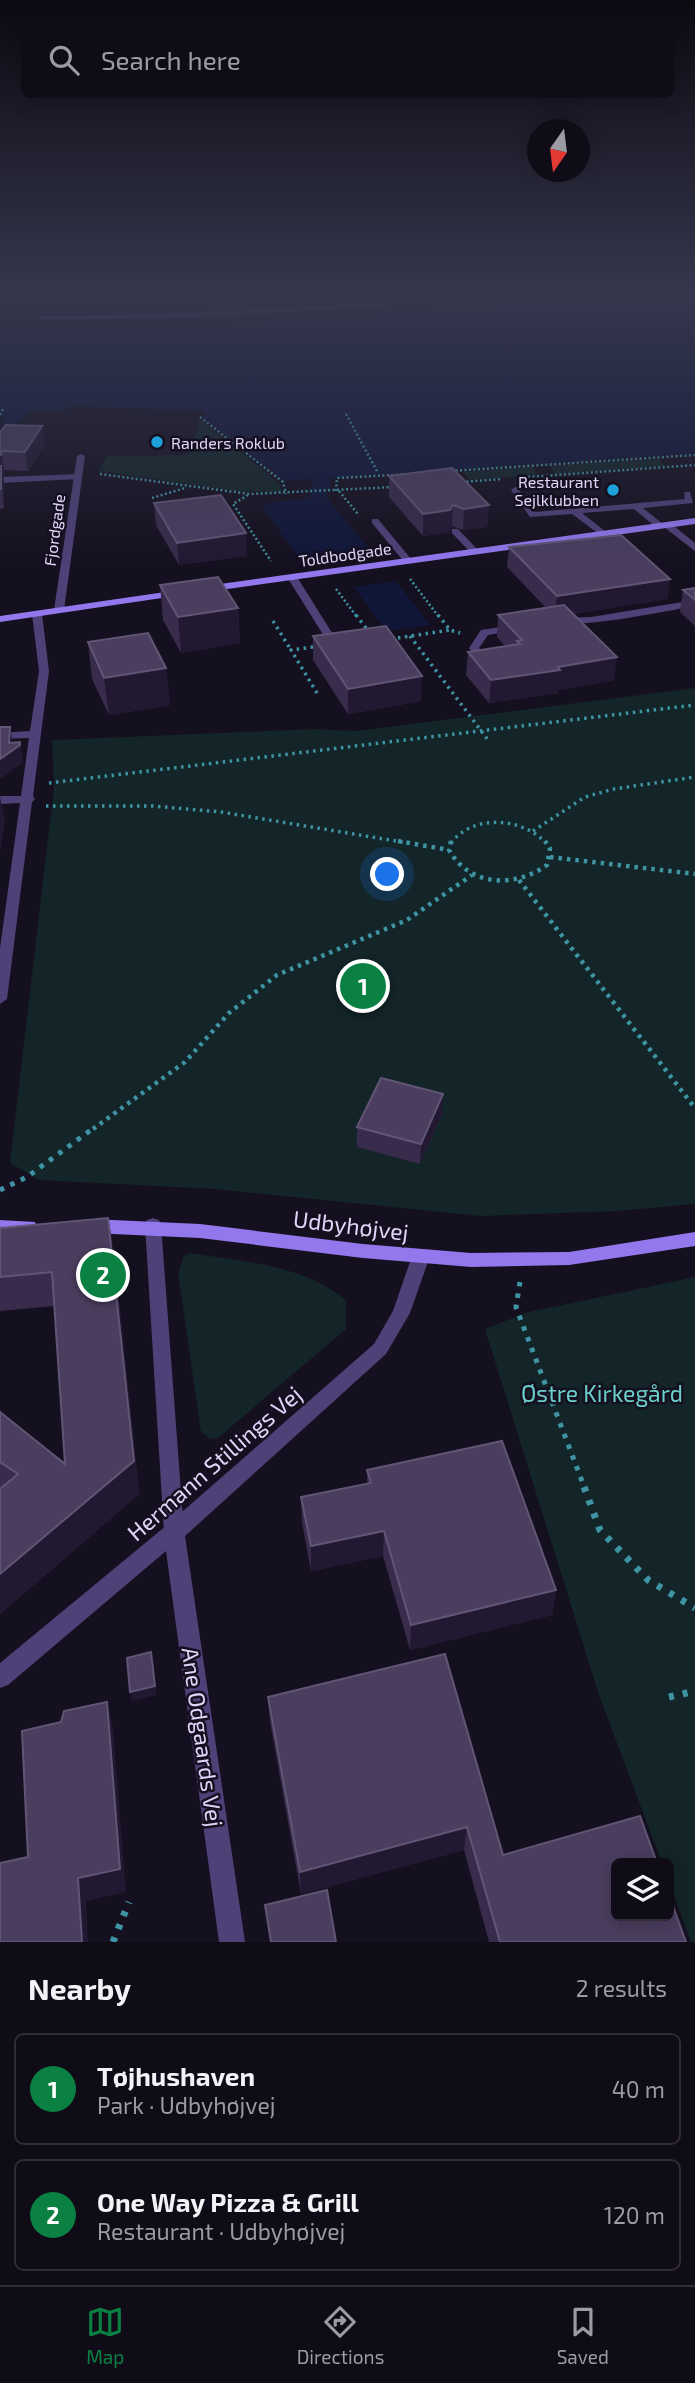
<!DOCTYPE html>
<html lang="en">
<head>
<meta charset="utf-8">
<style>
  body { margin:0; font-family:"Exo 2",sans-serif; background:#1e1a24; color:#f1f3f6 }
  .controls { position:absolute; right:21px; bottom:21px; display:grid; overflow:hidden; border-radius:10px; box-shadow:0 4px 18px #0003 }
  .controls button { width:63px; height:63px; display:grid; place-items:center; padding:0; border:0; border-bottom:2px solid #302c36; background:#100c17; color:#f1f3f6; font:35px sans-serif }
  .compass { position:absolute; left:527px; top:119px; width:63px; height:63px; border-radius:50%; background:#100c17; box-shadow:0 4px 18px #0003; rotate:194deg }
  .you { position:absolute; left:388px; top:875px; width:24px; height:24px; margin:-18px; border:5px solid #fff; border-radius:50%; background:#1a73e8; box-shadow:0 0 0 10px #1a73e833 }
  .badge { display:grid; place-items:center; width:46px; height:46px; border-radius:50%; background:#0b8043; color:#fff; font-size:23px; font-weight:700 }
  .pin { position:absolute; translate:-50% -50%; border:4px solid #fff; box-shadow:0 2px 7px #0006 }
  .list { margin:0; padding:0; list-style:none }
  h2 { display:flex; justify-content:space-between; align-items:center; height:91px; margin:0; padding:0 28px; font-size:30px }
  h2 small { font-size:23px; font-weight:400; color:#9c9ba1 }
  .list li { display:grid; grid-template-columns:46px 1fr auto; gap:21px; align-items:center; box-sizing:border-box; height:112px; margin:0 14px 14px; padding:0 14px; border:2px solid #302c36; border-radius:10px }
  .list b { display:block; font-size:26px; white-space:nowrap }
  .list p { margin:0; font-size:23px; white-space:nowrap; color:#9c9ba1 }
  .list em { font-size:23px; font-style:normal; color:#9c9ba1 }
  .icon { flex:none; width:38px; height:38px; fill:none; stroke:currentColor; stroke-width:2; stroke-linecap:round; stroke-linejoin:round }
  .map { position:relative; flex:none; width:695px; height:1942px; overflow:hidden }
  .search { position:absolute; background:#100c17; box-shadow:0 4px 18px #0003; left:21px; right:21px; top:21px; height:77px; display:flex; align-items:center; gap:18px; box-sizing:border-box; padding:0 24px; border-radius:10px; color:#9c9ba1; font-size:26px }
  .sheet { height:343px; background:#100c17 }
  nav { display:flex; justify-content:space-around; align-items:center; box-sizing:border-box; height:98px; border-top:2px solid #302c36; background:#100c17; font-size:19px; color:#9c9ba1 }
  nav a { display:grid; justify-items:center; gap:4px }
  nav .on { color:#0b8043 }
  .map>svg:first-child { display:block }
  .green { fill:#132528 }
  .water { fill:#101638 }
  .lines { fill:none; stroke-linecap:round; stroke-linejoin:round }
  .path-far4 { stroke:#3e94a3; stroke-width:2.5; stroke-dasharray:2 2.5; stroke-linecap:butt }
  .path-far3 { stroke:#3e94a3; stroke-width:3.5; stroke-dasharray:2.5 4.5; stroke-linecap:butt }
  .path-far2 { stroke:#3e94a3; stroke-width:4.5; stroke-dasharray:3.5 5; stroke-linecap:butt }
  .path-far1 { stroke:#3e94a3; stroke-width:5; stroke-dasharray:4.5 7; stroke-linecap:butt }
  .path { stroke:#3e94a3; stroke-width:7; stroke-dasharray:5 9; stroke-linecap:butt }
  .lane { fill:#4e4178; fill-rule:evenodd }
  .street { fill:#4e4178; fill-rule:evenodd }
  .secondary { fill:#9277ed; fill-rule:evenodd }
  .wall { fill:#382b4b }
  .shaded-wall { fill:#221832 }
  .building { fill:#4a3d5e; stroke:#615576; stroke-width:2 }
  .poi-dot { fill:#1da1db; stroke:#15101f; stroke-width:2.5 }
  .labels { text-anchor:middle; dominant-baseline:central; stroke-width:5; stroke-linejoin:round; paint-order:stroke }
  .far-poi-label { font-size:16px; fill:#e0d4f9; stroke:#15101f; text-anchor:start }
  .far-street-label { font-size:16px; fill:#e0d4f9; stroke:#15101f }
  .near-street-label { font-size:23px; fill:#e0d4f9; stroke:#15101f }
  .near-park-label { font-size:23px; fill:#6acfcb; stroke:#15101f }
</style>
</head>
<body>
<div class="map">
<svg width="695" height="1942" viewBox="0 0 695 1942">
  <rect width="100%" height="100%" fill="#15101f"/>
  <g class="green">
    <path d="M201,420L279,483L282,492L236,491L98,471L107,456L186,455Z"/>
    <path d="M658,459L665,466L555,474L550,466Z"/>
    <path d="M533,467L538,475L469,480L464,472Z"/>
    <path d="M695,688V1204L616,1211L481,1216L215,1189L39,1180L10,1163L54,787L52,740L315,729L356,731Z"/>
    <path d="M190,1253C244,1262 302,1264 346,1300V1329L218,1438L210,1439L201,1432L178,1273L184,1256Z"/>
    <path d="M695,1277V1942H691L669,1882V1863H662L599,1695L485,1329L529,1312Z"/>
  </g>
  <g class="water">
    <path d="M676,293H695V453L332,478L326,496L371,551L300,561L261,504L310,498L313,479L285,481L203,418L206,411L71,406L66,411H31L18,424H0L4,415H0V330L127,332Z"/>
    <path d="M396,581L430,625L386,631L354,587Z"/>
  </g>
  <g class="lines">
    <g class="path-far4">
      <path d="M654,294L662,299L695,297"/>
      <path d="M346,414L378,473"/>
      <path d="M0,415L4,407"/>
      <path d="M200,417L283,482L286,494"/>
      <path d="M451,471L695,455"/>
      <path d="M100,474L250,494L394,487"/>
      <path d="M528,477L695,465"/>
      <path d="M462,482L502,479"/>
      <path d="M336,491L337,478L411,474"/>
      <path d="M339,491L358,514"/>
      <path d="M248,495L233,504L271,561"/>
      <path d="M152,498L185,488"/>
      <path d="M410,579L439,617"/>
      <path d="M336,589L357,617"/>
    </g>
    <g class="path-far3">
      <path d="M356,615L369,632"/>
      <path d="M438,615L450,630L460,633"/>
      <path d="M273,621L291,650"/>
      <path d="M410,636L488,740"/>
      <path d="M391,639L450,630"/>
      <path d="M313,647L291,650L317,693"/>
      <path d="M49,783L695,705"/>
      <path d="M46,806H153L221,812L408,843"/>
      <path d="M533,831L585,797L614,789L695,777"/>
      <path d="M451,843C473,814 522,817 546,843"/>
    </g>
    <g class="path-far2">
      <path d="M398,841L449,850"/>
      <path d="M451,841L449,850C470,887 515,888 547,865L550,848L545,841"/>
      <path d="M550,857L695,874"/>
      <path d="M519,880L695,1108"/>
      <path d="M93,1129L185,1062L229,1013L277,975L407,920L472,875"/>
    </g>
    <g class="path-far1">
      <path d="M0,1190L27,1177L95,1127"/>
      <path d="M520,1282L516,1307L585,1489"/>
    </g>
    <g class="path">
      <path d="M584,1487L600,1530L648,1580L695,1608"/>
      <path d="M669,1697L695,1691"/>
      <path d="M113,1942L129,1902"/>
    </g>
    <g class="lane">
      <path d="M81,474L82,476L78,479L0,483V477Z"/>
      <path d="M515,487L518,488L535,512L685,499L684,492H690L693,503L643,508L663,524L670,523L695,543V551L664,527L657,528L634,509L582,513L606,532L608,534L603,537L572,514L530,517L511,490Z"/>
      <path d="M372,519H378L411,559V563H405L372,523Z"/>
      <path d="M452,529H458L478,550V554H472L452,533Z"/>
      <path d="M289,575L297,577L339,644L338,646L334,647L329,644L287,577Z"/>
      <path d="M695,600V606C671,610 572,631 556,621L561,618L591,617Z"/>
      <path d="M514,625L518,626V630L488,635L479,648L494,665L489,668L485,667L469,648L481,630Z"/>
      <path d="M153,1218L159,1220L161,1225L184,1532L181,1539L174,1542L167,1539L164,1532L145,1225L147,1220Z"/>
    </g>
    <g class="street">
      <path d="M512,293H544L291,312L166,318L40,320L37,318L40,316C198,315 354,305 512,293Z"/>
      <path d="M81,454L85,456L64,610L59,613L54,610L77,456Z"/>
      <path d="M37,611L42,614L49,671L33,796L35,799L32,802L7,999L0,1004V948L20,803L0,804V796H21L29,738L0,739V733L30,731L39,671L32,614Z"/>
      <path d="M421,1249L427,1251L430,1256L410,1313L386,1354L185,1536L245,1942H219L166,1551L8,1685L0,1688V1663L167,1525L374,1344L393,1311L412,1256L415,1251Z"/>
    </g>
    <g class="secondary">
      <path d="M695,518V524L206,592L201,589L206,586Z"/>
      <path d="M179,590L182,591V595L0,622V616Z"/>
      <path d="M91,1219L200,1224L363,1244L471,1253L569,1252L695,1232V1246L569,1265L471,1267L363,1258L200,1238L91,1233L85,1231L83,1226L85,1221Z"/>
      <path d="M0,1220L35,1222L37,1227L35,1232L0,1234Z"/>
    </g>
  </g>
  <g class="wall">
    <path d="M0,432L45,444L28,471L4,470V474H3L4,485V508L0,509Z"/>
    <path d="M389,476L489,505L487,527L463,530L452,526L449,532L423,536L389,497Z"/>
    <path d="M154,503L247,556L179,565L156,525Z"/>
    <path d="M509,547L670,579L667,599L573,614L614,680L558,690V693L489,703L466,675L468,652L505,646L497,637L498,615L546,608L507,567Z"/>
    <path d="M160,585L238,608L240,643L181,653L163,620Z"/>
    <path d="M695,588V626L680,612L683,590Z"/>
    <path d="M313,636L421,701L348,714L313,660Z"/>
    <path d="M88,642L166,668L170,705L109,715L92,679Z"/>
    <path d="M442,1114L420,1164L357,1147V1127Z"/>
    <path d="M108,1218L114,1252L139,1494L0,1614V1412L65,1464L55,1306L0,1311V1228Z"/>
    <path d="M367,1470L556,1590L552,1615L410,1650L383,1556L311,1571L302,1523L301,1497L367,1484Z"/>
    <path d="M445,1654L503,1855L686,1942H489L464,1850L301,1894L270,1722L268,1697Z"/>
  </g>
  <g class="shaded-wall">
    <path d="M42,426L45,444L28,471L25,452Z"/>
    <path d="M2,451L4,470V474H3L4,485V508L0,475V455Z"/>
    <path d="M453,505L452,526L449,532L423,536V514Z"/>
    <path d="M489,505L487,527L463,530L464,509Z"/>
    <path d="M246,533L247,556L179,565L177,543Z"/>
    <path d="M670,579L667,599L555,617L557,596Z"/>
    <path d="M238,608L240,643L181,653L178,617Z"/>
    <path d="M617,657L614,680L558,690V693L489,703L491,680Z"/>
    <path d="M166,668L170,705L109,715L104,678Z"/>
    <path d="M422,676L421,701L348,714V689Z"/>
    <path d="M10,727L13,745L20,742L23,760V763L0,779V759L9,743Z"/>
    <path d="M0,797L5,822L0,853Z"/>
    <path d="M443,1094L442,1114L420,1164L421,1144Z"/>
    <path d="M108,1218L114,1252L139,1494L0,1614V1574L134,1461Z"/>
    <path d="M384,1531L383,1556L311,1571V1546Z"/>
    <path d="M556,1590L552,1615L410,1650L411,1625Z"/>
    <path d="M151,1652L157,1695L132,1701L130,1692Z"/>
    <path d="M107,1702L113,1727L126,1892L86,1901L88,1942H82L78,1878Z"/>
    <path d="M467,1827L464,1850L301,1894L300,1872Z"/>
  </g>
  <g class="building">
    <path d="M6,425L42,426L25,452L2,451L1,455H0V432Z"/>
    <rect x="0" y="466" width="1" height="23"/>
    <path d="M452,468L489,505L464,509L453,505L450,510L423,514L389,476Z"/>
    <path d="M221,495L246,533L177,543L154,503Z"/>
    <path d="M621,535L670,579L557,596L509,547Z"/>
    <path d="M218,577L238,608L178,617L160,585Z"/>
    <path d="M695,588V600L683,590Z"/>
    <path d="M564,605L617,657L558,667L560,670L491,680L468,652L520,644L517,641L522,640L498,615Z"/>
    <path d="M386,626L422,676L348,689L313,636Z"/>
    <path d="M148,633L166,668L104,678L88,642Z"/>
    <path d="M0,727H10L9,743L20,742V745L0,759Z"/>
    <path d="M381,1078L443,1094L421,1144L357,1127Z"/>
    <path d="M108,1218L134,1461L0,1574V1489L18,1474L0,1462V1412L65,1464L52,1272L0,1277V1228Z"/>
    <path d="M502,1441L556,1590L411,1625L384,1531L311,1546L301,1497L371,1483L367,1470Z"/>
    <path d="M151,1652L155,1686L130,1692L127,1658Z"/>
    <path d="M445,1654L503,1855L640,1816L657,1863H616V1916H669V1895L686,1942H500L467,1827L300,1872L268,1697Z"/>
    <path d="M107,1702L120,1869L78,1878L82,1942H0V1863L28,1857L22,1731L61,1722L64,1711Z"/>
    <path d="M327,1890L336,1942H271L265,1905Z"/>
  </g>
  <linearGradient id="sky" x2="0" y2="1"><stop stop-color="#0c0911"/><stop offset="0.52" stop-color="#35374d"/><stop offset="1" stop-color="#35374d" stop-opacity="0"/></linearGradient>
  <rect width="695" height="565" fill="url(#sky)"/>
  <g class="poi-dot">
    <circle cx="157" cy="442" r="7"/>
    <circle cx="613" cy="490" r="7"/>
  </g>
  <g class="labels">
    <g class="far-poi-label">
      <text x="171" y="442">Randers Roklub</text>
      <text x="599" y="481" text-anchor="end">Restaurant<tspan x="599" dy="18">Sejlklubben</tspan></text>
    </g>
    <g class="far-street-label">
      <text transform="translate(54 530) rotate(-82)">Fjordgade</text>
      <text transform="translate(345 554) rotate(-8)">Toldbodgade</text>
    </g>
    <g class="near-street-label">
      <text transform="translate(351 1225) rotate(7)">Udbyhøjvej</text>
      <text transform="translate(214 1463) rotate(-41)">Hermann Stillings Vej</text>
      <text transform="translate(203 1737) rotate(82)">Ane Odgaards Vej</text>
    </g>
    <g class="near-park-label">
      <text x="602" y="1393">Østre Kirkegård</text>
    </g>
  </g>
</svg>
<div class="controls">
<button><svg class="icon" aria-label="layers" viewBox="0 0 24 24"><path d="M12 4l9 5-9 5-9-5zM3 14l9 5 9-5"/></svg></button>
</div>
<svg class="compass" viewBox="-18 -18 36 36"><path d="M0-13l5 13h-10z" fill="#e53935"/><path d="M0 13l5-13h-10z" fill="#9c9ba1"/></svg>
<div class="you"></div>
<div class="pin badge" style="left:363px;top:986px">1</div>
<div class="pin badge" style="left:103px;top:1275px">2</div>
<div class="search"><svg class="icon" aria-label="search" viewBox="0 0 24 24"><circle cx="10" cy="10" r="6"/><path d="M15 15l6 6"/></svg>Search here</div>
</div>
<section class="sheet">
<h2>Nearby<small>2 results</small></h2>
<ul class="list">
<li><span class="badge">1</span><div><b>Tøjhushaven</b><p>Park · Udbyhøjvej</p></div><em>40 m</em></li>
<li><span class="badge">2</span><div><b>One Way Pizza &amp; Grill</b><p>Restaurant · Udbyhøjvej</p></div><em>120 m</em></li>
</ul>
</section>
<nav>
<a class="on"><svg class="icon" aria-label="map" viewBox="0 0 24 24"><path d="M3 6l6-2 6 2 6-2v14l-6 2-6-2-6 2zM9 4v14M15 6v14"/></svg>Map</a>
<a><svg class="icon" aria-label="directions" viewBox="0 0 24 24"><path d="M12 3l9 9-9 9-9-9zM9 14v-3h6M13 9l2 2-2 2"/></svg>Directions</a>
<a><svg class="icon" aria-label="saved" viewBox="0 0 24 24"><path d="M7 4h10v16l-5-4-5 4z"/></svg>Saved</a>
</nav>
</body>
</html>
